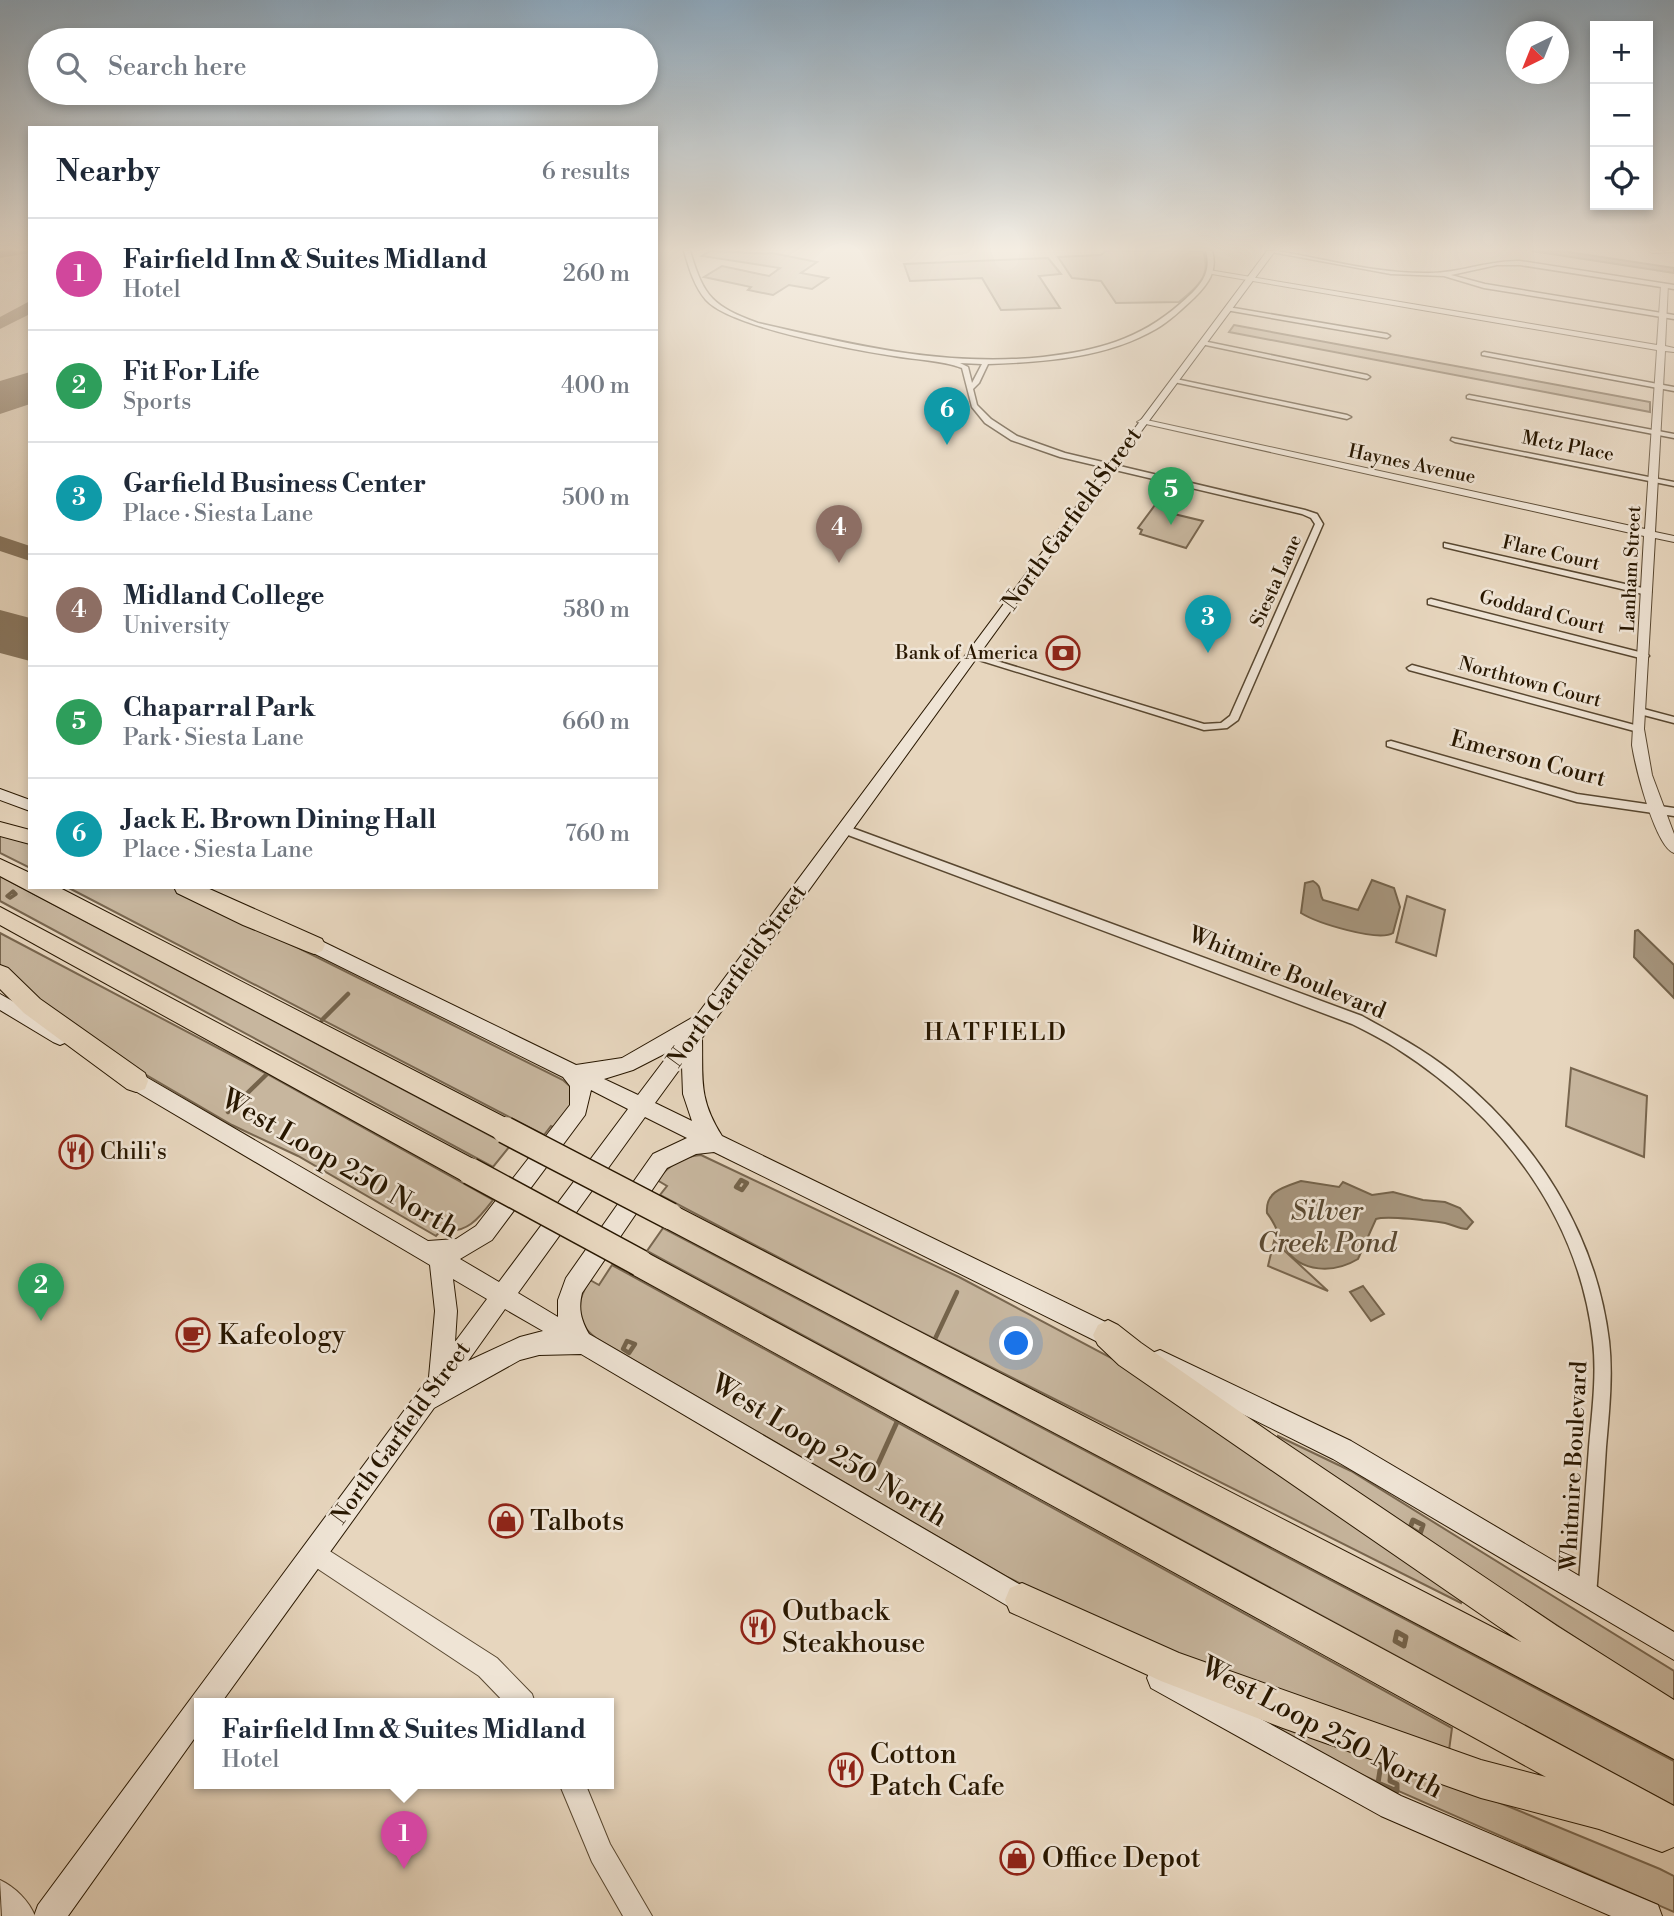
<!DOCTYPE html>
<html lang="en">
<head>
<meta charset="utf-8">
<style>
  body { margin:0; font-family:"Libre Bodoni",serif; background:#f2f2f3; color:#1f2937 }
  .controls { position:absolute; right:21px; top:21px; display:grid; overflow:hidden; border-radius:0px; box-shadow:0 4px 10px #0003 }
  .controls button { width:63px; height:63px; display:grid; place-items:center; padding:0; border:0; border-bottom:2px solid #e0e1e3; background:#fff; color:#1f2937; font:35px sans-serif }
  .compass { position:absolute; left:1506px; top:21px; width:63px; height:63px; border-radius:50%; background:#fff; box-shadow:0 4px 10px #0003; rotate:223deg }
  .you { position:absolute; left:1017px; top:1344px; width:24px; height:24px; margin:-18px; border:5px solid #fff; border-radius:50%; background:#1a73e8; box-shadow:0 0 0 10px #1a73e833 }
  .badge { display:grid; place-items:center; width:46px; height:46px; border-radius:50%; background:#8f2418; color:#fff; font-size:23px; font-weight:700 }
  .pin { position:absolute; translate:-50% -58px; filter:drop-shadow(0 2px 4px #0008) }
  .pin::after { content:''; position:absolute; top:37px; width:24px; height:21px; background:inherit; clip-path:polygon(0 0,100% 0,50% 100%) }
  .popup { position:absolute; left:194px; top:1698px; width:420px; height:91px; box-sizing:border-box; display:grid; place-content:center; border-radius:0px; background:#fff; filter:drop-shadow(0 2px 5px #0005); font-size:23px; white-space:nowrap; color:#747a83 }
  .popup b { font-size:26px; color:#1f2937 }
  .popup::after { content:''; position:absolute; left:50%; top:100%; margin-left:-14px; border:14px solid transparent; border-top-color:#fff }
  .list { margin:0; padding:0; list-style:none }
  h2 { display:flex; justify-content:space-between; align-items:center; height:91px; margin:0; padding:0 28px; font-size:30px }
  h2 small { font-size:23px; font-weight:400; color:#747a83 }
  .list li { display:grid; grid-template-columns:46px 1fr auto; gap:21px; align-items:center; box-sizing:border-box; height:112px; padding:0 28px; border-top:2px solid #e0e1e3 }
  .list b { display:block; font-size:26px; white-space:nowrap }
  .list p { margin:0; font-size:23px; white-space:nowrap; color:#747a83 }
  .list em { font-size:23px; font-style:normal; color:#747a83 }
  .icon { flex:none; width:38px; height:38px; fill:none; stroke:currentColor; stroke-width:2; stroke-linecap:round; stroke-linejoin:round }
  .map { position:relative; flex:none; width:1674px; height:1916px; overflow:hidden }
  .search { position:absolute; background:#fff; box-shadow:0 4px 10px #0003; left:28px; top:28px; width:630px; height:77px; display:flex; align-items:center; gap:18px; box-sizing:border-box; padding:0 24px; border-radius:38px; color:#747a83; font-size:26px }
  .panel { position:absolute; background:#fff; box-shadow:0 4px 10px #0003; left:28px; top:126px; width:630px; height:763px; border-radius:0px }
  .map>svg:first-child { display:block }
  .green { fill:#c7b69e; stroke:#78664f; stroke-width:2 }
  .water { fill:#a6957d; stroke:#74634b; stroke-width:2 }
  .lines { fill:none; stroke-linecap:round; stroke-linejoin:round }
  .stream-far2 { stroke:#74634b; stroke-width:3.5 }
  .stream-far1 { stroke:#74634b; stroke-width:4.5 }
  .stream { stroke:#74634b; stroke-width:5 }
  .taxiway { fill:#88765f; fill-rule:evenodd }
  .runway { fill:#88765f; fill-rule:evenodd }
  .minor-casing { stroke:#584730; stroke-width:3 }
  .tertiary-casing { stroke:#584730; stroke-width:2 }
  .secondary-casing { stroke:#281700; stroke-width:2 }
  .motorway-casing { stroke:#281700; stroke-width:2 }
  .minor { fill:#efe4d5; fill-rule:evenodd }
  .tertiary { fill:#efe4d5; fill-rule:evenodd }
  .secondary { fill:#efe4d5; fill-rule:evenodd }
  .motorway { fill:#e7d6be; fill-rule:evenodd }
  .motorway-bridge-casing { stroke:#281700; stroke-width:29; stroke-linecap:butt }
  .motorway-bridge { stroke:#e7d6be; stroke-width:26 }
  .labels { text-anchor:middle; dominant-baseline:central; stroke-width:5; stroke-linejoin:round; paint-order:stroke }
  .far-street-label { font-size:19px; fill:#281700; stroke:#efe4d5 }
  .far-poi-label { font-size:19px; fill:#281700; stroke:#efe4d5; text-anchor:end }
  .street-label { font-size:23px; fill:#281700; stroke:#efe4d5 }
  .poi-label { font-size:23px; fill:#281700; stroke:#efe4d5; text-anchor:start }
  .neighbourhood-label { font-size:24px; letter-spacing:2px; fill:#281700; stroke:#efe4d5 }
  .near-street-label { font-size:28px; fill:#281700; stroke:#efe4d5 }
  .near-water-label { font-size:28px; font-style:italic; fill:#5a4932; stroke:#efe4d5 }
  .near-poi-label { font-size:28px; fill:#281700; stroke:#efe4d5; text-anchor:start }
</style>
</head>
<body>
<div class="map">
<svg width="1674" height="1916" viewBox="0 0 1674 1916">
  <rect width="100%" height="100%" fill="#e7d6be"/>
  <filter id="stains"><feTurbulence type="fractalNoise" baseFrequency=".00286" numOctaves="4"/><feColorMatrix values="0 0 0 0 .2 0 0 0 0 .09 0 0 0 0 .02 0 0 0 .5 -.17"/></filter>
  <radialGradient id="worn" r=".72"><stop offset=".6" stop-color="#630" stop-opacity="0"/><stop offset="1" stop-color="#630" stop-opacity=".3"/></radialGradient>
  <g class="green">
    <path d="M710,251C721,251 766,255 772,253L817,262L801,273L828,278L812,289L789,285L773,295L748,290L751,287L704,277L722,266L769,276L780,268L702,256Z"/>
    <path d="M1106,251H1203C1212,275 1198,287 1179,302L1116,303L1101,281L1072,278L1058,257L1101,255Z"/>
    <path d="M1048,258L1061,274L1039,276L1060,308L1001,310L982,278L910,281L904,264Z"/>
    <path d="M1234,325L1650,402V412L1229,332Z"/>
    <path d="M1155,505L1176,510L1174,514L1203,521L1186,548L1140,534L1142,530L1138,528Z"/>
    <path d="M0,834L30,842V868L0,853Z"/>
    <path d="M0,876L510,1146L493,1167L0,901Z"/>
    <path d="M67,887H173L192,895L563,1080L573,1089L575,1098L559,1130L551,1126L544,1135Z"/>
    <path d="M1407,896L1445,910L1436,956L1396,942Z"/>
    <path d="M0,933L267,1074L493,1200C480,1217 466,1236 442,1229L436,1236L298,1156L232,1125L119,1059L66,1023L0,966Z"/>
    <path d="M1571,1068L1647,1096L1644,1157L1566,1126Z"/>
    <path d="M701,1155L959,1277L1119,1362L1465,1592L1461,1603L905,1324L660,1195L667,1186L657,1180C668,1166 683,1156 701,1155Z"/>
    <path d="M663,1228L1674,1761V1806L647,1251Z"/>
    <path d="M1274,1241L1328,1291L1268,1266Z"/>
    <path d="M612,1265L1452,1728L1448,1758C1299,1704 1150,1648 1007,1577L596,1338C574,1322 576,1301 590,1280L599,1285Z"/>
    <path d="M1278,1436L1351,1471L1674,1671V1702L1276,1442Z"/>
    <path d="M1239,1711L1471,1791L1660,1869L1674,1876V1912L1362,1775Z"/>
  </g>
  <g class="water">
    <path d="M1532,251H1562L1674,268V273Z"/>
    <path d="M1372,880L1394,888L1400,907L1393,933C1378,942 1317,923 1301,913L1305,883L1313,881C1323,887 1318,892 1323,900L1358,910Z"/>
    <path d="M1638,930L1674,965V998L1634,957L1635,931Z"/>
    <path d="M1301,1181L1339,1187L1343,1182L1372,1195L1393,1192L1423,1200L1445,1202L1460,1208L1473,1222L1467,1229C1459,1229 1454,1225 1445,1223C1433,1221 1386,1215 1376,1219L1358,1259C1335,1273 1300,1274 1285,1247C1278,1235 1276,1224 1267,1213C1265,1191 1284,1187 1301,1181Z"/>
    <path d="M1363,1286L1384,1314L1371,1321L1350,1292Z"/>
  </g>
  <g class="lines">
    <path class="stream-far2" d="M13,891L16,894L10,898L7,896Z"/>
    <g class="stream-far1">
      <path d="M322,1020L348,994"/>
      <path d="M228,1112L267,1074"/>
      <path d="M741,1180L747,1183L742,1190L736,1187Z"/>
      <path d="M935,1339L957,1292"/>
      <path d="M627,1341L635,1344L629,1353L623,1349Z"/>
    </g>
    <g class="stream">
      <path d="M873,1475L897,1422"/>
      <path d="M1413,1520L1423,1525L1420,1534L1410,1528Z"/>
      <path d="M1397,1632L1406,1637L1404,1646L1395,1641Z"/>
      <path d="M1381,1764L1391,1769L1390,1781L1397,1784V1791L1378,1783Z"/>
    </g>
    <g class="taxiway">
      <path d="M0,251H30V253L0,258Z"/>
      <path d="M30,301V314L0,329V317Z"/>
      <path d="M0,536L30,546V561L0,551Z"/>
    </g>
    <g class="runway">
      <path d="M30,372V404L0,414V381Z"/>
      <path d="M0,610L30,618V661L0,653Z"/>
    </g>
    <defs>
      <g id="minor">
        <path d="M684,251H690C704,297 712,306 758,323C855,345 942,367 1043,357C1096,351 1139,340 1180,304C1197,289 1213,275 1206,251H1212C1218,271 1208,284 1194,298C1182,309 1170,321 1156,329C1106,358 1045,362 988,364L979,383L973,389L977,405L991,419L1017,436L1065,453L1305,510L1317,514L1323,524L1238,720L1227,728L1204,730L966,656L971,653L974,654L1204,724L1221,723L1230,716L1315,524L1311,518L1302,514L1060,457L1011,440L985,423L972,407L962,368C940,360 917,360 894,356C854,350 730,327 706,300C694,286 689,268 684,251ZM960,363L982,364L972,383L968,367Z"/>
        <path d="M1266,251H1278C1328,260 1378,274 1429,273C1460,273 1489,260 1520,261L1674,285V289L1520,265H1497L1451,275L1485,284L1674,315V319L1484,288L1444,276L1391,274Z"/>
        <path d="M1228,307L1387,334L1390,336L1387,338L1226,310Z"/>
        <path d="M1203,341L1367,375L1370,377L1367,379L1201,344L1200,343Z"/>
        <path d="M1484,352L1674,387V391L1482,355V353Z"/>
        <path d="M1176,379L1347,415L1351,417L1347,419L1174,382L1173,381Z"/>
        <path d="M1469,395L1674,434V438L1467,398V396Z"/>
        <path d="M1452,438L1674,482V486L1455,442L1451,440Z"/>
        <path d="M1444,543L1647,589L1651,592L1647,595L1444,547Z"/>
        <path d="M1431,599L1647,654L1649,656L1644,659L1428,604V600Z"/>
        <path d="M1412,665L1642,727L1643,729L1638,732L1409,670L1407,668Z"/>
        <path d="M1640,708L1674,717V723L1636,713V709Z"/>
        <path d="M1391,741L1577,794L1674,808V816L1577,802L1387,746V742Z"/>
        <path d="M844,825L1362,1016C1393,1033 1424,1050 1452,1072C1536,1140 1596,1233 1609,1341C1613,1376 1609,1412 1606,1447C1603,1497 1600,1546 1596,1596L1593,1602L1587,1605L1581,1602L1578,1596C1582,1546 1585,1497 1589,1447C1592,1412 1597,1376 1593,1341C1579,1217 1502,1116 1399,1050C1384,1040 1368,1032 1352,1024L840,832L838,829Z"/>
      </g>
      <g id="tertiary">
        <path d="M1649,251H1674V252L1653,253Z"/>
        <path d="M1209,270L1657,345L1661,286L1668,284L1665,346L1674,348V352L1665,351L1655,532L1674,536V542L1655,538L1644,729L1652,775L1674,834V853C1655,847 1635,765 1632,745L1644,536L1137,422L1142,419L1645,529L1657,350L1212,274Z"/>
        <path d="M314,1541L497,1658L532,1694L535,1703H505L479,1676L306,1561L302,1553L306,1545Z"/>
        <path d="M559,1783H585L610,1844L652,1916H623L592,1862Z"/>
        <path d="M0,1880C15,1887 29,1901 35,1916H2Z"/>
      </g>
      <g id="secondary">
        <path d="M1267,251H1275L1114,468L702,1038C703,1079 698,1098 722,1136L1124,1331L1127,1339L1124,1347L1116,1350L1108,1347L714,1152L696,1154L667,1168L582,1293C578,1309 581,1320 589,1334L1036,1594L1040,1603L1036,1612L1027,1616L1018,1612L581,1354L539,1355L520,1360L434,1408L221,1703H199V1732L68,1916H34L38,1905L429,1377L435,1311L430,1265L120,1082L117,1076L120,1070L127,1068L134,1070L428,1241L456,1239L476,1226L570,1105V1086L563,1077L297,945L294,940L297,935H309L576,1065L622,1058L697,1015ZM672,1050L638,1095L604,1079L633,1070ZM682,1066L683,1094L692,1121L655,1103ZM591,1090L628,1109L499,1282L460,1259L492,1240L585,1115ZM645,1117L687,1138L653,1154L566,1278L558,1300V1317L518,1293ZM453,1279L487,1299L455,1342L457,1311ZM505,1309L543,1331L520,1337L468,1361Z"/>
        <path d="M0,789L30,800V811L0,800Z"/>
        <path d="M0,994L67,1032L69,1037L67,1042L60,1045L53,1042L0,1010Z"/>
        <path d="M1160,1350L1351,1441L1674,1632V1660L1333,1459L1152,1369L1149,1361L1152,1353Z"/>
        <path d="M1161,1664L1401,1796L1658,1905L1662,1916H1611L1381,1816L1151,1688L1147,1678L1151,1668Z"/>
      </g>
      <g id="motorway">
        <path d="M0,822L30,830V844L0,836Z"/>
        <path d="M0,859L30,873V887H58L514,1122L518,1130L514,1138L505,1142L496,1138L0,876Z"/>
        <path d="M174,887H205L322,939L325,945L322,951L314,954L306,951L243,925L177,893Z"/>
        <path d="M0,907L479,1162L483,1171L479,1180L470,1183L461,1180L0,925Z"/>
        <path d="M0,965L8,968L40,999L145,1073L148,1081L145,1089L136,1092L127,1089L24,1013L0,989Z"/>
        <path d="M670,1203L1521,1642L1119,1365L1098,1345L1093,1335L1098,1325L1108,1320L1118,1325L1141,1343L1272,1434L1557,1626L1674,1700V1759L660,1225L656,1216L660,1207Z"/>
        <path d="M640,1249L1674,1806V1847L1662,1852L1599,1829L1481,1798L1283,1728L1161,1681L1010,1612L1005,1600L1010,1588L1022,1583L1179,1653L1481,1760L1546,1777L630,1273L626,1263L630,1253Z"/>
      </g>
    </defs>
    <use href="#minor" class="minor-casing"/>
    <use href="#tertiary" class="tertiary-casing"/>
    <use href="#secondary" class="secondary-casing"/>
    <use href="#motorway" class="motorway-casing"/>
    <use href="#minor" class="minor"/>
    <use href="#tertiary" class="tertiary"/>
    <use href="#secondary" class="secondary"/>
    <use href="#motorway" class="motorway"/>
    <defs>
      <g id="motorway-bridge">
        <path d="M505,1130L670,1216"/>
        <path d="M470,1171L640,1263"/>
      </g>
    </defs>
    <use href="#motorway-bridge" class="motorway-bridge-casing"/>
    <use href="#motorway-bridge" class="motorway-bridge"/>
  </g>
  <linearGradient id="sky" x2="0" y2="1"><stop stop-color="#8da8bd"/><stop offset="0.48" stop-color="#f4ede2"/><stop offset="1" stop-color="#f4ede2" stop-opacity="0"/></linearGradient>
  <rect width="1674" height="519" fill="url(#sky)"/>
  <defs>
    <symbol id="bank-ring" viewBox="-11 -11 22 22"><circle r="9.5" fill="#efe4d5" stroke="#8f2418" stroke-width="1.5"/><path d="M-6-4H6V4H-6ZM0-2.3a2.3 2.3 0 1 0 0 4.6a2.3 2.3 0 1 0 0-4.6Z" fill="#8f2418"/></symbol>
    <symbol id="restaurant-ring" viewBox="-11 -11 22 22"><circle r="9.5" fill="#efe4d5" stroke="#8f2418" stroke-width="1.5"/><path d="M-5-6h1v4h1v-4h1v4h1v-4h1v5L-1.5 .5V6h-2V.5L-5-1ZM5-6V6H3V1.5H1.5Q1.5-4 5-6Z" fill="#8f2418"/></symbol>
    <symbol id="cafe-ring" viewBox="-11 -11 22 22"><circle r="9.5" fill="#efe4d5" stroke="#8f2418" stroke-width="1.5"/><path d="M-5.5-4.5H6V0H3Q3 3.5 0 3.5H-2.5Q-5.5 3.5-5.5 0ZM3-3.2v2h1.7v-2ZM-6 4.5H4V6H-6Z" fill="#8f2418"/></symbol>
    <symbol id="shop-ring" viewBox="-11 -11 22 22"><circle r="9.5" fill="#efe4d5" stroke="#8f2418" stroke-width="1.5"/><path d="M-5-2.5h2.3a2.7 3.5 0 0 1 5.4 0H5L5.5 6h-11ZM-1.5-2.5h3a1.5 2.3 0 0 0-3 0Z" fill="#8f2418"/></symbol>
  </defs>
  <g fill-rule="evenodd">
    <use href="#bank-ring" x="1044" y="634" width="38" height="38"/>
    <use href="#restaurant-ring" x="57" y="1133" width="38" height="38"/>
    <use href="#cafe-ring" x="174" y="1316" width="38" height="38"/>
    <use href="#shop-ring" x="487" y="1502" width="38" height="38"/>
    <use href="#restaurant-ring" x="739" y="1608" width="38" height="38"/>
    <use href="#restaurant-ring" x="827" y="1751" width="38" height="38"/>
    <use href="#shop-ring" x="998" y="1839" width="38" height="38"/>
  </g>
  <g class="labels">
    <g class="far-street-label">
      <text transform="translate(1568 446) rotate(11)">Metz Place</text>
      <text transform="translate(1412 464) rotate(12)">Haynes Avenue</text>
      <text transform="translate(1551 553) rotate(13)">Flare Court</text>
      <text transform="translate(1631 569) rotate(-87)">Lanham Street</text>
      <text transform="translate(1276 581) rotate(-66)">Siesta Lane</text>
      <text transform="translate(1542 612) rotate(14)">Goddard Court</text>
      <text transform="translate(1530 682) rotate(15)">Northtown Court</text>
    </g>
    <g class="far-poi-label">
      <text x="1038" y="653">Bank of America</text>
    </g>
    <g class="street-label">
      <text transform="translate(1072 519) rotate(-54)">North Garfield Street</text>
      <text transform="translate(1528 759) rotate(15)">Emerson Court</text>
      <text transform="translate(1287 973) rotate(22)">Whitmire Boulevard</text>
      <text transform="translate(737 976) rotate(-54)">North Garfield Street</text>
      <text transform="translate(401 1433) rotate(-54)">North Garfield Street</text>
      <text transform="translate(1574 1466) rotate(-87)">Whitmire Boulevard</text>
    </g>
    <g class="poi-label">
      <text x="100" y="1152">Chili's</text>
    </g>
    <g class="neighbourhood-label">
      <text x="996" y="1033">HATFIELD</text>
    </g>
    <g class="near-street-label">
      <text transform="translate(340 1164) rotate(30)">West Loop 250 North</text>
      <text transform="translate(829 1451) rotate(31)">West Loop 250 North</text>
      <text transform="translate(1322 1728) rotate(28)">West Loop 250 North</text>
    </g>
    <g class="near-water-label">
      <text x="1327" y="1211">Silver<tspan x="1327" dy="32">Creek Pond</tspan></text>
    </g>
    <g class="near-poi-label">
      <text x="218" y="1335">Kafeology</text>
      <text x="530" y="1521">Talbots</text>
      <text x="782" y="1611">Outback<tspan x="782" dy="32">Steakhouse</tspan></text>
      <text x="870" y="1754">Cotton<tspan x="870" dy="32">Patch Cafe</tspan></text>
      <text x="1042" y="1858">Office Depot</text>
    </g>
  </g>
  <rect width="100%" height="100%" filter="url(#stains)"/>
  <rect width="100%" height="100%" fill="url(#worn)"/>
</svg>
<div class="controls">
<button>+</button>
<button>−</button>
<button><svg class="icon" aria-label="locate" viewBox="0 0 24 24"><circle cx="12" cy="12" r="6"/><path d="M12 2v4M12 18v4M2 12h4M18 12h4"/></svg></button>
</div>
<svg class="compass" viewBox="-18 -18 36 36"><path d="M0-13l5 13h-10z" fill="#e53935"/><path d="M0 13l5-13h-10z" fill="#747a83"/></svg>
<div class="you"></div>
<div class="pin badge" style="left:404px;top:1869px;background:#d1479c">1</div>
<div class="popup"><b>Fairfield Inn &amp; Suites Midland</b>Hotel</div>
<div class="pin badge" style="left:41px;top:1321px;background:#2e9e5b">2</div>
<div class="pin badge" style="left:1208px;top:653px;background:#0f9aa8">3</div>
<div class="pin badge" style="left:839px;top:563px;background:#8d6e63">4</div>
<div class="pin badge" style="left:1171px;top:525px;background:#2e9e5b">5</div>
<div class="pin badge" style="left:947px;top:445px;background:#0f9aa8">6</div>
<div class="search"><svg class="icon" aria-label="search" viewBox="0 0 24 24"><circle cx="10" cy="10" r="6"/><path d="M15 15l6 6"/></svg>Search here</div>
<section class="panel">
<h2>Nearby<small>6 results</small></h2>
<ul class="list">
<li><span class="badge" style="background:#d1479c">1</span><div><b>Fairfield Inn &amp; Suites Midland</b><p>Hotel</p></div><em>260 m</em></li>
<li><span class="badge" style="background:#2e9e5b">2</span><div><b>Fit For Life</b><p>Sports</p></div><em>400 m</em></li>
<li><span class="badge" style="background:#0f9aa8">3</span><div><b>Garfield Business Center</b><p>Place · Siesta Lane</p></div><em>500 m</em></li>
<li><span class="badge" style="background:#8d6e63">4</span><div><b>Midland College</b><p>University</p></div><em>580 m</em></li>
<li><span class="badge" style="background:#2e9e5b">5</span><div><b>Chaparral Park</b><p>Park · Siesta Lane</p></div><em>660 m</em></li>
<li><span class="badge" style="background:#0f9aa8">6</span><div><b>Jack E. Brown Dining Hall</b><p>Place · Siesta Lane</p></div><em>760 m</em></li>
</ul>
</section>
</div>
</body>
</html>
